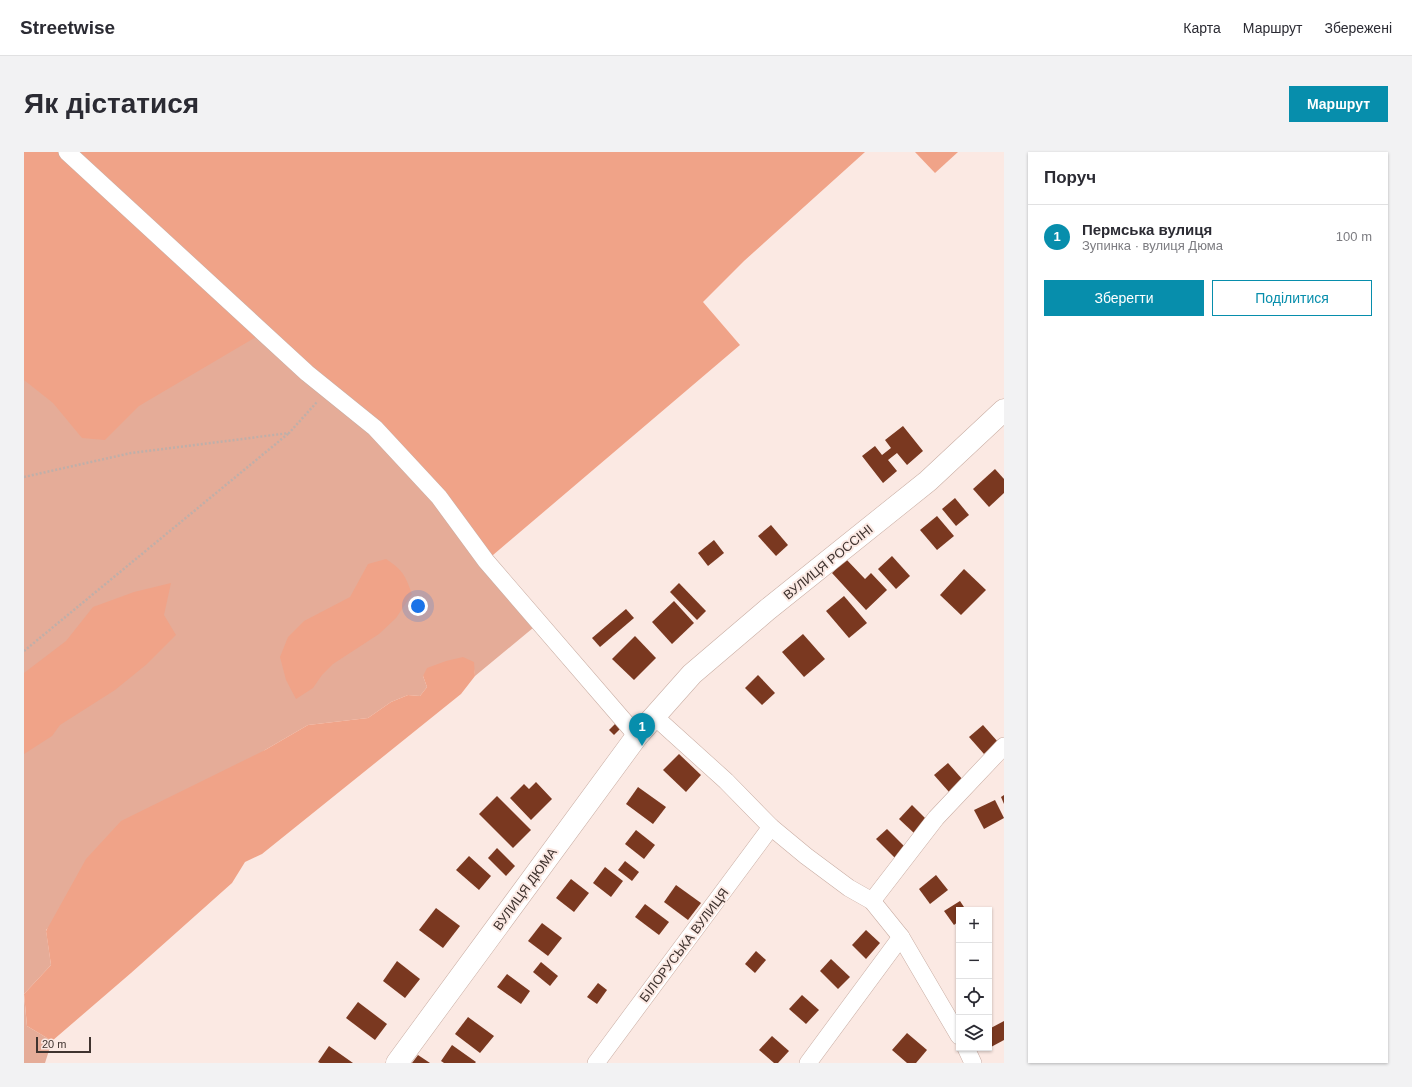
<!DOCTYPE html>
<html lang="uk">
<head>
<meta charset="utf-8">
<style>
  body { margin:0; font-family:Arial,sans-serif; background:#f2f2f3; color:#2b2b33 }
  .controls { position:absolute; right:12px; bottom:12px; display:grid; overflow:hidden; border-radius:0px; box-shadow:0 1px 3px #0004 }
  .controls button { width:36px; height:36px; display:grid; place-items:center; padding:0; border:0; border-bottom:1px solid #e1e1e2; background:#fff; color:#2b2b33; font:20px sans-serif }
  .scale { position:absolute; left:12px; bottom:10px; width:55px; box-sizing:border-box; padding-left:4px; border:2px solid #3f332f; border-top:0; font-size:11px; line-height:14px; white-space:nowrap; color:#3f332f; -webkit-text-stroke:3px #fbe9e3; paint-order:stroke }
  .you { position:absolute; left:394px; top:454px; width:14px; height:14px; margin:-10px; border:3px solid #fff; border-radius:50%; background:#1a73e8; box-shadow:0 0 0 6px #1a73e833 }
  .badge { display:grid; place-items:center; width:26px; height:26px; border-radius:50%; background:#078eac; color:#fff; font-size:13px; font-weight:700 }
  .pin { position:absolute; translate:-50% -33px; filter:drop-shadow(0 1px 2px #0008) }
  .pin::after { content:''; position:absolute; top:21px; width:14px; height:12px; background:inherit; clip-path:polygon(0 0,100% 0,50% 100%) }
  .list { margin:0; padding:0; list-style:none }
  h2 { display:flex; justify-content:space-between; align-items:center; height:52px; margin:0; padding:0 16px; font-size:17px }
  h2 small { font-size:13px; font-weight:400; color:#7c7c81 }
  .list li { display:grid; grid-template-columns:26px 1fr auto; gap:12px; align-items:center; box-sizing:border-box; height:64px; padding:0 16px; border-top:1px solid #e1e1e2 }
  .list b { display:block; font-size:15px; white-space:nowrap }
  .list p { margin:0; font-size:13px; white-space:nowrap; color:#7c7c81 }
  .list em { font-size:13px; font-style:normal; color:#7c7c81 }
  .actions { display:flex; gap:8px; padding:12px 16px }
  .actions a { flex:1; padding:9px 0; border:1px solid #078eac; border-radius:0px; text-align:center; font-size:14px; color:#078eac }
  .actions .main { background:#078eac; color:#fff }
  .icon { flex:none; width:22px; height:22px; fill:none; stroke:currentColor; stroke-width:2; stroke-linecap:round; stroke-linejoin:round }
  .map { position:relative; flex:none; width:980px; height:911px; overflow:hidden; border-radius:0px }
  header { display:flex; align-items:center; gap:24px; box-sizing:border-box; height:56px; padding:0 20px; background:#fff; border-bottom:1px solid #e1e1e2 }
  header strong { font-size:19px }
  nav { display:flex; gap:22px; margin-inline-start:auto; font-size:14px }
  .intro { display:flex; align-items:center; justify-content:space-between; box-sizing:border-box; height:96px; padding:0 24px }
  h1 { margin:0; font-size:28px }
  .button { padding:10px 18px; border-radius:0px; background:#078eac; color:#fff; font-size:14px; font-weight:700 }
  main { display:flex; gap:24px; padding:0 24px }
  aside { flex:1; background:#fff; border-radius:0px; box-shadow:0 1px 3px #0004 }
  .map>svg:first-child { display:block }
  .green { fill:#e5ac98 }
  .forest { fill:#f0a388 }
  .building { fill:#7a3820 }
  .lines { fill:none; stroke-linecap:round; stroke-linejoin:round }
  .street-casing { stroke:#c9ada3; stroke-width:18 }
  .secondary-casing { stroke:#c9ada3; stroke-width:23 }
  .path { stroke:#bfafa9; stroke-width:2.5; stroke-dasharray:2 2; stroke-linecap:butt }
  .street { stroke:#fff; stroke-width:17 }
  .secondary { stroke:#fff; stroke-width:22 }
  .labels { text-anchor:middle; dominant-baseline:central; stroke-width:4; stroke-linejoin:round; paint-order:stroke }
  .street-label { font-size:13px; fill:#3f332f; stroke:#fbe9e3 }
</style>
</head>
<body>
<header>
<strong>Streetwise</strong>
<nav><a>Карта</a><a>Маршрут</a><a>Збережені</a></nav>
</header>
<div class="intro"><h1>Як дістатися</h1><a class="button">Маршрут</a></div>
<main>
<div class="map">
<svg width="980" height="911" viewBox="0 0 980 911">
  <rect width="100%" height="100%" fill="#fbe9e3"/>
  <g class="green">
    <path d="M0,0L351,276L515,471L451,524L449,510L399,524L403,535L396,544L384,543L367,550L344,566L284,573L241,598L22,778L27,813L0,842Z"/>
    <path d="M0,843L3,874L28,889L21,911H0Z"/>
  </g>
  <g class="forest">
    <path d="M0,0H841L720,109L679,150L716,193L462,409L415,345L239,181L115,254L81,288L58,286L29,251L0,228Z"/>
    <path d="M891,0H934L911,21Z"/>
    <path d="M362,407C379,418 381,423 388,442L372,466L355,482L309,512L298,523L289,536L272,547L262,528L256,505L264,485L280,469L326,445L344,412Z"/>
    <path d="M147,431L140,463L152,483L123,512L91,538L36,573L28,584L0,602V521L42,489L69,455L110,440Z"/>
    <path d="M439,505L450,510L451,524L437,542L238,702L221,710L208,731L107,821L28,889L3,874L0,842L27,813L22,779L62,707L97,669L241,598L284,573L344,566L367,550L384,543L396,544L403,535L399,524L403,516L422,509Z"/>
  </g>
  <g class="building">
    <path d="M879,274L899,299L883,313L873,301L864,308L873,319L859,331L838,304L851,294L858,303L867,296L861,288Z"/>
    <path d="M971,317L980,327V341L965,355L949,337Z"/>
    <path d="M931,346L945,363L932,374L918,357Z"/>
    <path d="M913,364L930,384L913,398L896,378Z"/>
    <path d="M747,373L764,393L752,404L734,384Z"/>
    <path d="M690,388L700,401L684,414L674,401Z"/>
    <path d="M868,404L886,424L872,437L854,417Z"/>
    <path d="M822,407L841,427L847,421L863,438L842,458L808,421Z"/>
    <path d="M940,417L962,438L937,463L916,443Z"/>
    <path d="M655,431L682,459L673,468L646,440Z"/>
    <path d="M820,444L843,471L825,486L802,459Z"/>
    <path d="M650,449L670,471L648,492L628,470Z"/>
    <path d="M602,457L610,466L576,495L568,486Z"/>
    <path d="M779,482L801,507L780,525L758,500Z"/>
    <path d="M611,484L632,506L610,528L588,507Z"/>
    <path d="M734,523L751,541L738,553L721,536Z"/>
    <path d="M593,570L598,575L590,583L585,578Z"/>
    <path d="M959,573L974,590L960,602L945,585Z"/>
    <path d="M655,602L677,623L662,640L639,618Z"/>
    <path d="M924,611L939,628L925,640L910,623Z"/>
    <path d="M512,630L528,647L507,668L486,646L500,632L505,637Z"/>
    <path d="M614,635L642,655L629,672L602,652Z"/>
    <path d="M980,643V652L977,645Z"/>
    <path d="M473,644L507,678L489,696L455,662Z"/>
    <path d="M971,648L980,666L960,677L950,658Z"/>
    <path d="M888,653L904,669L891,682L875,667Z"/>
    <path d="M863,677L881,695L871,706L852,687Z"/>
    <path d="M612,678L631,693L620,707L601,692Z"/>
    <path d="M473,696L491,714L482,724L464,706Z"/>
    <path d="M445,704L467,724L455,738L432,718Z"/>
    <path d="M601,709L615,720L608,729L594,718Z"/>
    <path d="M581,715L599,729L587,745L569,731Z"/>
    <path d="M912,723L924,738L906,752L895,737Z"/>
    <path d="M547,727L565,741L550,760L532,746Z"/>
    <path d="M652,733L677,751L664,768L640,750Z"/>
    <path d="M936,749L942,758H935V769L930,773L920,759Z"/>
    <path d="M621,752L645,770L635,783L611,765Z"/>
    <path d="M412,756L436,774L419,796L395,778Z"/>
    <path d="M518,771L538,786L524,804L504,789Z"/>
    <path d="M842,778L856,791L842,807L828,793Z"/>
    <path d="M732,799L742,808L731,821L721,812Z"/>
    <path d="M807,807L826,825L814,837L796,819Z"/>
    <path d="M373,809L396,827L381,846L359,829Z"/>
    <path d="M517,810L534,824L526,834L509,820Z"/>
    <path d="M483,822L506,839L497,852L473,835Z"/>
    <path d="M574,831L583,838L573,852L563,845Z"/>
    <path d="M778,843L795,858L782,872L765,857Z"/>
    <path d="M334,850L363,872L351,888L322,866Z"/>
    <path d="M444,865L470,884L456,901L431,882Z"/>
    <path d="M980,869V888L967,895L965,891V877Z"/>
    <path d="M883,881L903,898L892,911H883L868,898Z"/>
    <path d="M748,884L765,899L754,911H750L735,898Z"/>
    <path d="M428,893L452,910L451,911H420L417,909Z"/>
    <path d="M305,894L329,911H296L294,910Z"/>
    <path d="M394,903L406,911H388Z"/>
  </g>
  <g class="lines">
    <defs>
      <g id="street">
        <path d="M43,0L283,221L351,276L415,345L462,409L613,584"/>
        <path d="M630,564L702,629L747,675L782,704L825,736L848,749L877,785L935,884"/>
        <path d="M848,749L912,666L980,594"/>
        <path d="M942,896L949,911"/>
        <path d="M572,911L747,675"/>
        <path d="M784,911L877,785"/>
      </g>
      <path id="secondary" d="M373,911L613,584L668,522L743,458L904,329L980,258"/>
    </defs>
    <use href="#street" class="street-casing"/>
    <use href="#secondary" class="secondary-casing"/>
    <g class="path">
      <path d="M0,325L107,301L265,281L293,250"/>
      <path d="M0,499L265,281"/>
    </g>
    <use href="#street" class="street"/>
    <use href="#secondary" class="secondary"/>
  </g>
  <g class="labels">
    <g class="street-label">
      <text transform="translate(804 410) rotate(-39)">ВУЛИЦЯ РОССІНІ</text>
      <text transform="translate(501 737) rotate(-54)">ВУЛИЦЯ ДЮМА</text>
      <text transform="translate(660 793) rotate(-53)">БІЛОРУСЬКА ВУЛИЦЯ</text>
    </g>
  </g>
</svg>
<div class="controls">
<button>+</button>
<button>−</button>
<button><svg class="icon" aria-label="locate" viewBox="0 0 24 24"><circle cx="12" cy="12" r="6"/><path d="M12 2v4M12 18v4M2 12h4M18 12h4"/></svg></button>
<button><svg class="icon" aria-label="layers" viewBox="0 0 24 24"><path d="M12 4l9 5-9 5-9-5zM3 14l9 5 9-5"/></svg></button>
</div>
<div class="scale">20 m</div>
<div class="you"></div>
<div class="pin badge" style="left:618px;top:594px">1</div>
</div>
<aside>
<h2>Поруч<small></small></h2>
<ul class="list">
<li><span class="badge">1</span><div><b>Пермська вулиця</b><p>Зупинка · вулиця Дюма</p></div><em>100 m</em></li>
</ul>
<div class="actions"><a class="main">Зберегти</a><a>Поділитися</a></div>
</aside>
</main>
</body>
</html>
